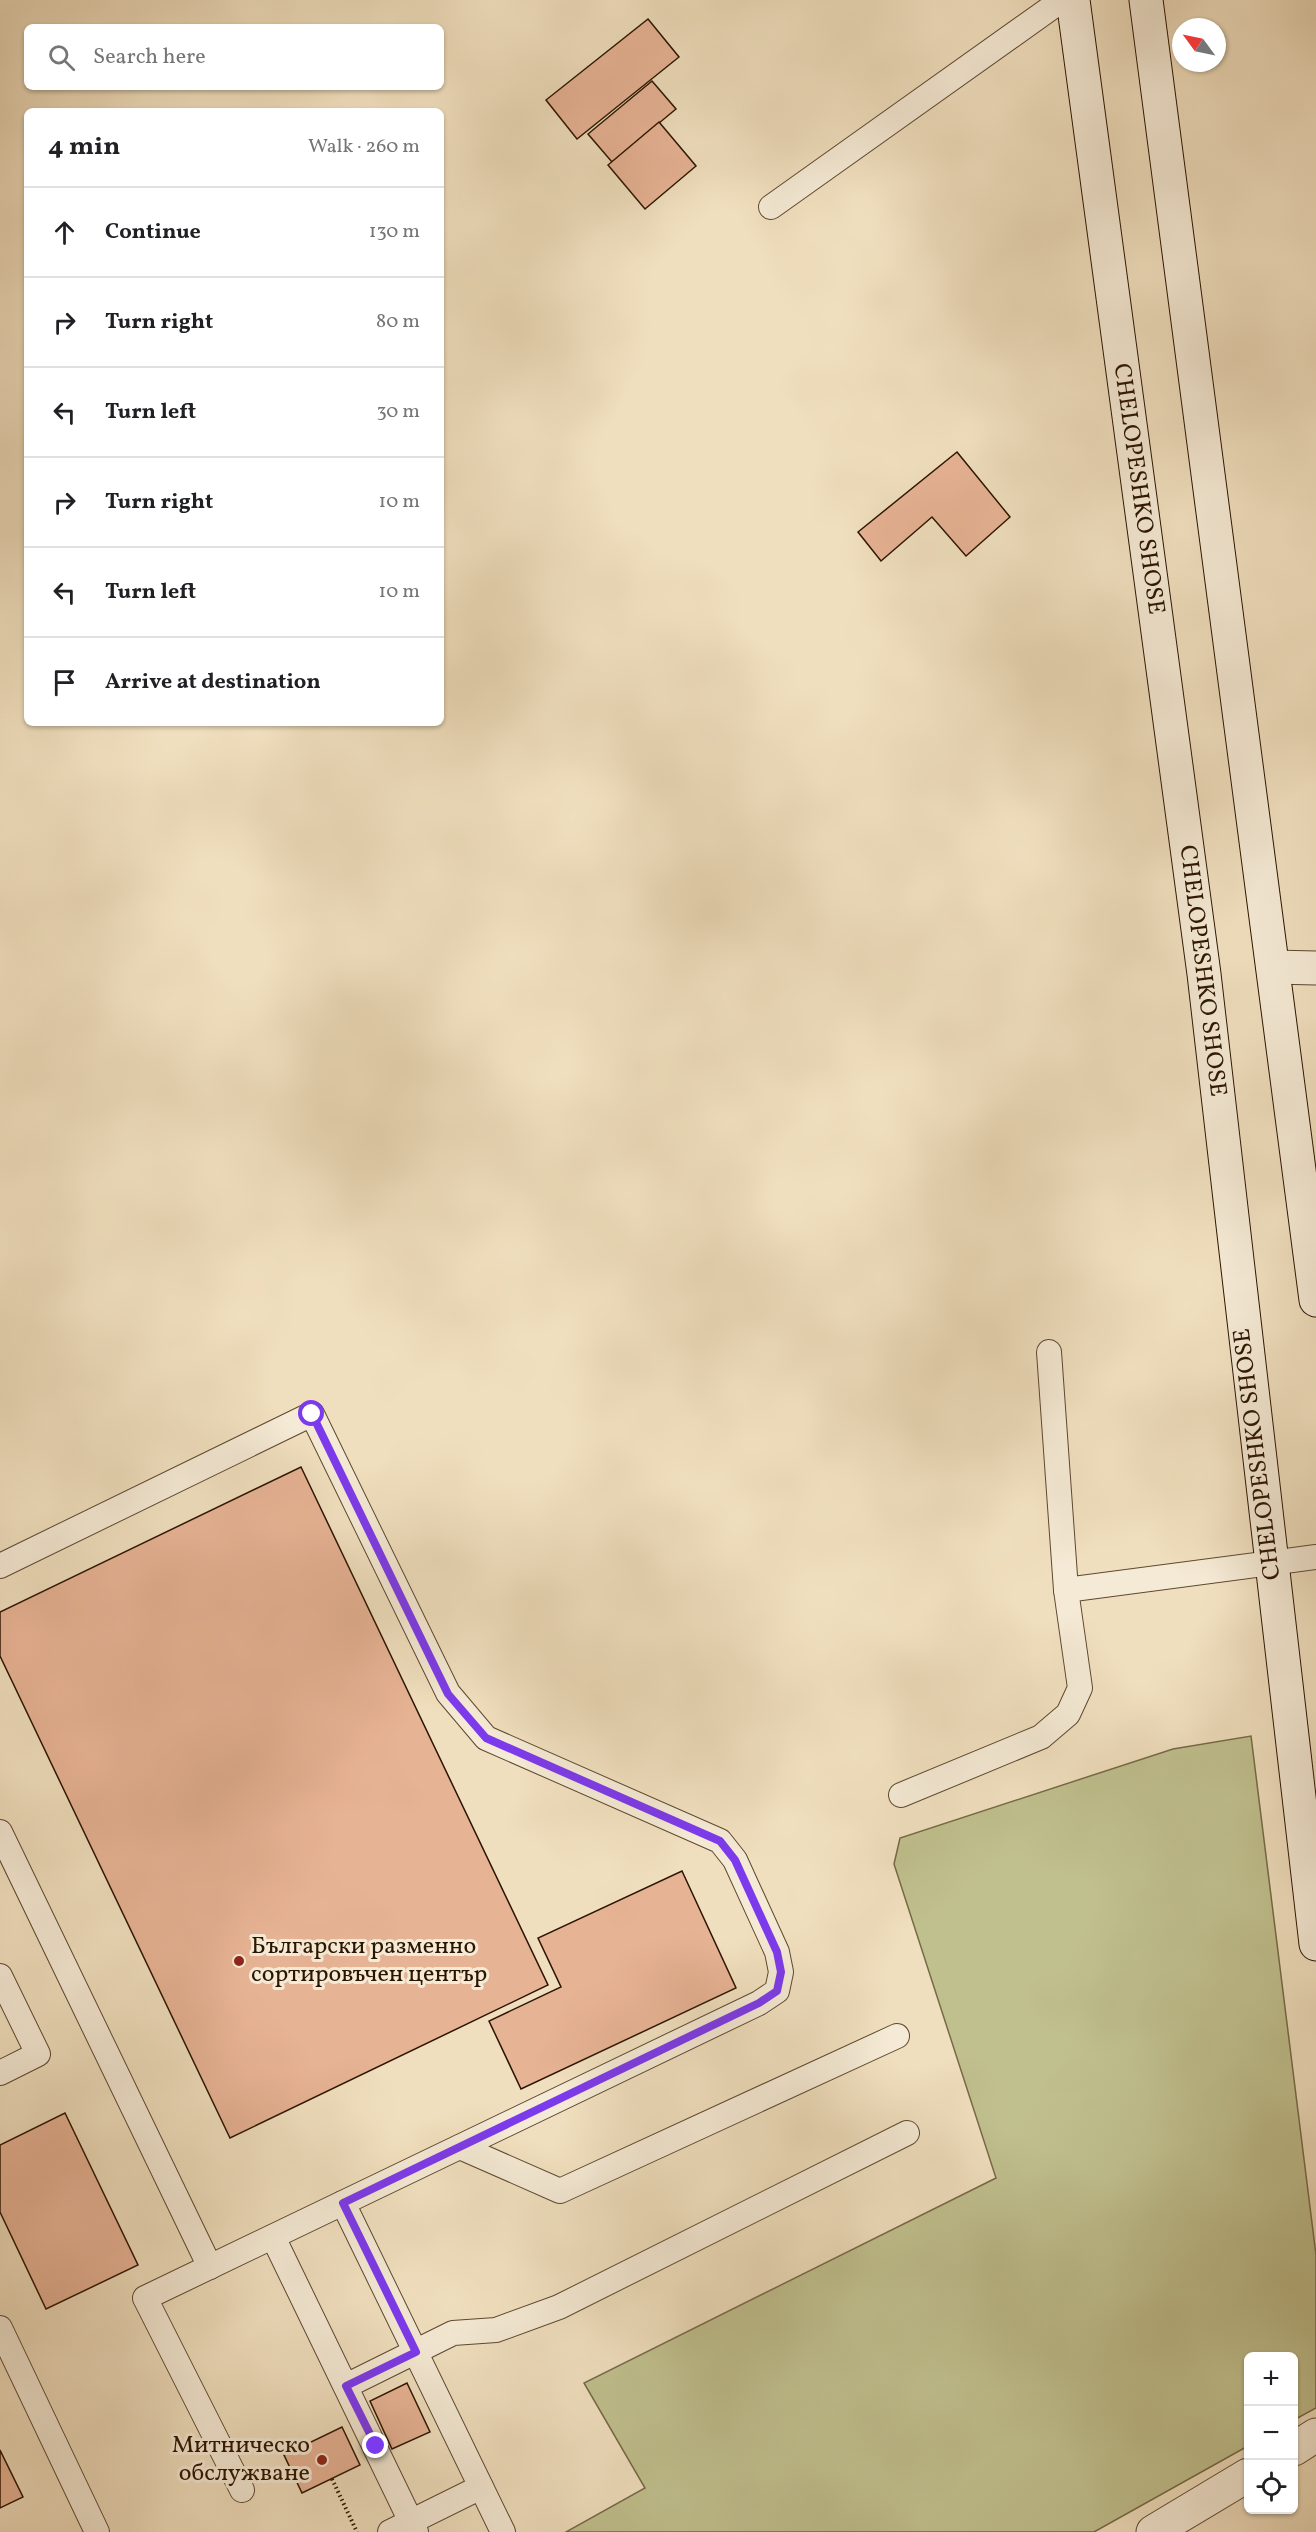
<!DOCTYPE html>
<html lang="en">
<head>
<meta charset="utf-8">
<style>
  body { margin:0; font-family:Vollkorn,serif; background:#f6f6f6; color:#202124 }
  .controls { position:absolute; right:18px; bottom:18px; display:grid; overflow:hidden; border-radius:9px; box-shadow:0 2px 4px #0004 }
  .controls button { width:54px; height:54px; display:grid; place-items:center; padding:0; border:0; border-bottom:2px solid #e0e0e0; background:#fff; color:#202124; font:30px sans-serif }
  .compass { position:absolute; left:1172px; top:18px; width:54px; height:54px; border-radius:50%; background:#fff; box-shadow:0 2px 4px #0004; rotate:303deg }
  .stop { position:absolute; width:18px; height:18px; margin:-14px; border:4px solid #7c3aed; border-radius:50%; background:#fff }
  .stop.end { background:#7c3aed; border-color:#fff; box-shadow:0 2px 6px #0008 }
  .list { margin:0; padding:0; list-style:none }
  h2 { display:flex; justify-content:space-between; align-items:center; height:78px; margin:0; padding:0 24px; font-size:26px }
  h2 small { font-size:20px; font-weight:400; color:#757577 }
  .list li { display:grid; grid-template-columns:39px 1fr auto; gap:18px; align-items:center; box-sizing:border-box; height:90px; padding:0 24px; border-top:2px solid #e0e0e0 }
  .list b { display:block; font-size:22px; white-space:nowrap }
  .list em { font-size:20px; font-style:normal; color:#757577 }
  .icon { flex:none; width:33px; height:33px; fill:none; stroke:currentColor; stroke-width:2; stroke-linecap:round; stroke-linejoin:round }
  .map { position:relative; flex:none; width:1316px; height:2532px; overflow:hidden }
  .search { position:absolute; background:#fff; box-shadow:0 2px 4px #0004; left:24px; top:24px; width:420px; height:66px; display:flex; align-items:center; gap:15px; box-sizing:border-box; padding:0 21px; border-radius:9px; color:#757577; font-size:22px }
  .panel { position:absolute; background:#fff; box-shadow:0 2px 4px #0004; left:24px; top:108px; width:420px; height:618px; border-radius:9px }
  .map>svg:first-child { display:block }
  .green { fill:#c0c08e; stroke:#766a47; stroke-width:1.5 }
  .building { fill:#e7b395; stroke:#2c1500; stroke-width:1.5 }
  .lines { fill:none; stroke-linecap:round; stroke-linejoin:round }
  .service-casing { stroke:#5d4830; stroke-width:26 }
  .minor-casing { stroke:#5d4830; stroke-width:35 }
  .secondary-casing { stroke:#2c1500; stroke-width:35 }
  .path { stroke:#2c1500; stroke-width:4; stroke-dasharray:1.5 3; stroke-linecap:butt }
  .service { stroke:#f5ead5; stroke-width:24 }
  .minor { stroke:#f5ead5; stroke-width:33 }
  .secondary { stroke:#f5ead5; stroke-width:33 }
  .route { stroke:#7c3aed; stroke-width:8 }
  .poi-dot { fill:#8f2418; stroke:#f5ead5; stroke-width:2 }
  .labels { text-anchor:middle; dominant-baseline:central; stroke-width:6; stroke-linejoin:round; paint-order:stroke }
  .street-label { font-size:24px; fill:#2c1500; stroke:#f5ead5 }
  .poi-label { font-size:24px; fill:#2c1500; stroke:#f5ead5; text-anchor:start }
</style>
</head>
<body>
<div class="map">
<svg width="1316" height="2532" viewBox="0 0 1316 2532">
  <rect width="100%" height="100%" fill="#f0dfbe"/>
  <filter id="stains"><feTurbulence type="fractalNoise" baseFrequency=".00333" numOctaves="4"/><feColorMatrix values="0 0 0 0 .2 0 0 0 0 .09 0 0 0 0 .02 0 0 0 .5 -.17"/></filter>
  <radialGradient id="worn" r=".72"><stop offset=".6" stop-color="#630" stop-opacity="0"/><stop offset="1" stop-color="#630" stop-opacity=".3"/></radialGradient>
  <path class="green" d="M1251,1736L1316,2255V2408L1294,2420V2356H1248V2446L1094,2532H566L645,2488L584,2383L996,2178L894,1864L900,1838L1173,1749Z"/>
  <g class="building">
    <path d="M648,19L679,57L577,139L546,100Z"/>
    <path d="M652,81L676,109L612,162L588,134Z"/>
    <path d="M659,122L696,166L645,209L608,165Z"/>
    <path d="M957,452L1010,517L966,556L932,517L881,561L858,532Z"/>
    <path d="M301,1467L548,1985L230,2138L0,1656V1612Z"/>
    <path d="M682,1871L736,1988L521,2089L489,2021L561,1987L538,1938Z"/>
    <path d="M65,2113L138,2265L46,2309L0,2212V2145Z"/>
    <path d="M407,2383L430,2432L392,2449L370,2401Z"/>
    <path d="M342,2427L360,2465L302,2493L284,2455Z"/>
    <path d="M0,2450L23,2497L0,2508Z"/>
  </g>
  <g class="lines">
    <defs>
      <g id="service">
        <path d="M771,207L1062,0"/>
        <path d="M1049,1352L1066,1590L1316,1557"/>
        <path d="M0,1566L312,1414L448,1693L486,1738L720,1841L735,1860L777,1952L781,1972L777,1991L759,2003L145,2298L242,2490"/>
        <path d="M901,1795L1041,1737L1068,1714L1080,1688L1066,1590"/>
        <path d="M0,1832L210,2267"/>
        <path d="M0,1976L38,2054L0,2073"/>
        <path d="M460,2147L560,2191L897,2036"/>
        <path d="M343,2203L503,2532"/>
        <path d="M273,2237L416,2532"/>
        <path d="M0,2328L97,2532"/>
        <path d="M346,2386L453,2333L496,2330L559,2307L907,2133"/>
        <path d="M390,2532L481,2487"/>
      </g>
      <g id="minor">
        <path d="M1273,967L1316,968"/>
        <path d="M1294,2449L1316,2435"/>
        <path d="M1153,2532L1248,2475"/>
      </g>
      <g id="secondary">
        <path d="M1073,0L1204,974L1316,1944"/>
        <path d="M1146,0L1316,1300"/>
      </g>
    </defs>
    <use href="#service" class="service-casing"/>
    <use href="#minor" class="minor-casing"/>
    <use href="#secondary" class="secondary-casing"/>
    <path class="path" d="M332,2479L357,2532"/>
    <use href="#service" class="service"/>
    <use href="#minor" class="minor"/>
    <use href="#secondary" class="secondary"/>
  </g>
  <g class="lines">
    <path class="route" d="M312,1414L448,1694L486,1738L720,1841L735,1860L777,1952L781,1972L777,1991L759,2003L343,2203L416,2352L346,2386L376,2446"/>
  </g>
  <g class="poi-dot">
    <circle cx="239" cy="1961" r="6"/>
    <circle cx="322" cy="2460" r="6"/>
  </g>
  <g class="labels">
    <g class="street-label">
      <text transform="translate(1138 489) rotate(82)">CHELOPESHKO SHOSE</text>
      <text transform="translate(1202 971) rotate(83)">CHELOPESHKO SHOSE</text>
      <text transform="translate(1258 1454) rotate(-97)">CHELOPESHKO SHOSE</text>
    </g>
    <g class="poi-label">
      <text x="251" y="1947">Български разменно<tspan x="251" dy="28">сортировъчен център</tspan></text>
      <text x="310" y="2446" text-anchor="end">Митническо<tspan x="310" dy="28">обслужване</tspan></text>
    </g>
  </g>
  <rect width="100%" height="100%" filter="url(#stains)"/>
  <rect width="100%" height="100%" fill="url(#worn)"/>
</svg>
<div class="controls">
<button>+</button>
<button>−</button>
<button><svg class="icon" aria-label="locate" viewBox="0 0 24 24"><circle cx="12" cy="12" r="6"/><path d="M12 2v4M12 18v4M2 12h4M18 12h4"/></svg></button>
</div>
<svg class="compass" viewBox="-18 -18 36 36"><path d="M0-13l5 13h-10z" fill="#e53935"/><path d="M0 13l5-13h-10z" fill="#757577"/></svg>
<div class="stop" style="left:312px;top:1414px"></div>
<div class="stop end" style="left:376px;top:2446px"></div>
<div class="search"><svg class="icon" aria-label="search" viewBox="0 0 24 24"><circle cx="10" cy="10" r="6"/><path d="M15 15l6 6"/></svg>Search here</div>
<section class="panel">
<h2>4 min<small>Walk · 260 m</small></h2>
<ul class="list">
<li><svg class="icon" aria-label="ahead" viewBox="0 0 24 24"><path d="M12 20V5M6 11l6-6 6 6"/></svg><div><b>Continue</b></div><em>130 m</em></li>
<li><svg class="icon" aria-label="right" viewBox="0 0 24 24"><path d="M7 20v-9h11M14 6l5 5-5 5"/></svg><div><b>Turn right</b></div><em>80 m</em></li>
<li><svg class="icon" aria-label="left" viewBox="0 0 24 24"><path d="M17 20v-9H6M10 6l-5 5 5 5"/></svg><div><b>Turn left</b></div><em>30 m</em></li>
<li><svg class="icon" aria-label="right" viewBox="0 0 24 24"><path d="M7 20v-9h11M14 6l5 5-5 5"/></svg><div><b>Turn right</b></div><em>10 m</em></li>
<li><svg class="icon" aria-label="left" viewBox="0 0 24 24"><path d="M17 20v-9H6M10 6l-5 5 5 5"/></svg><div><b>Turn left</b></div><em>10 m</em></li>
<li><svg class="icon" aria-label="arrive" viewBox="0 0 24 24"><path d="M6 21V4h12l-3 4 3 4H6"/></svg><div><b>Arrive at destination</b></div></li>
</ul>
</section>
</div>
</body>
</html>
